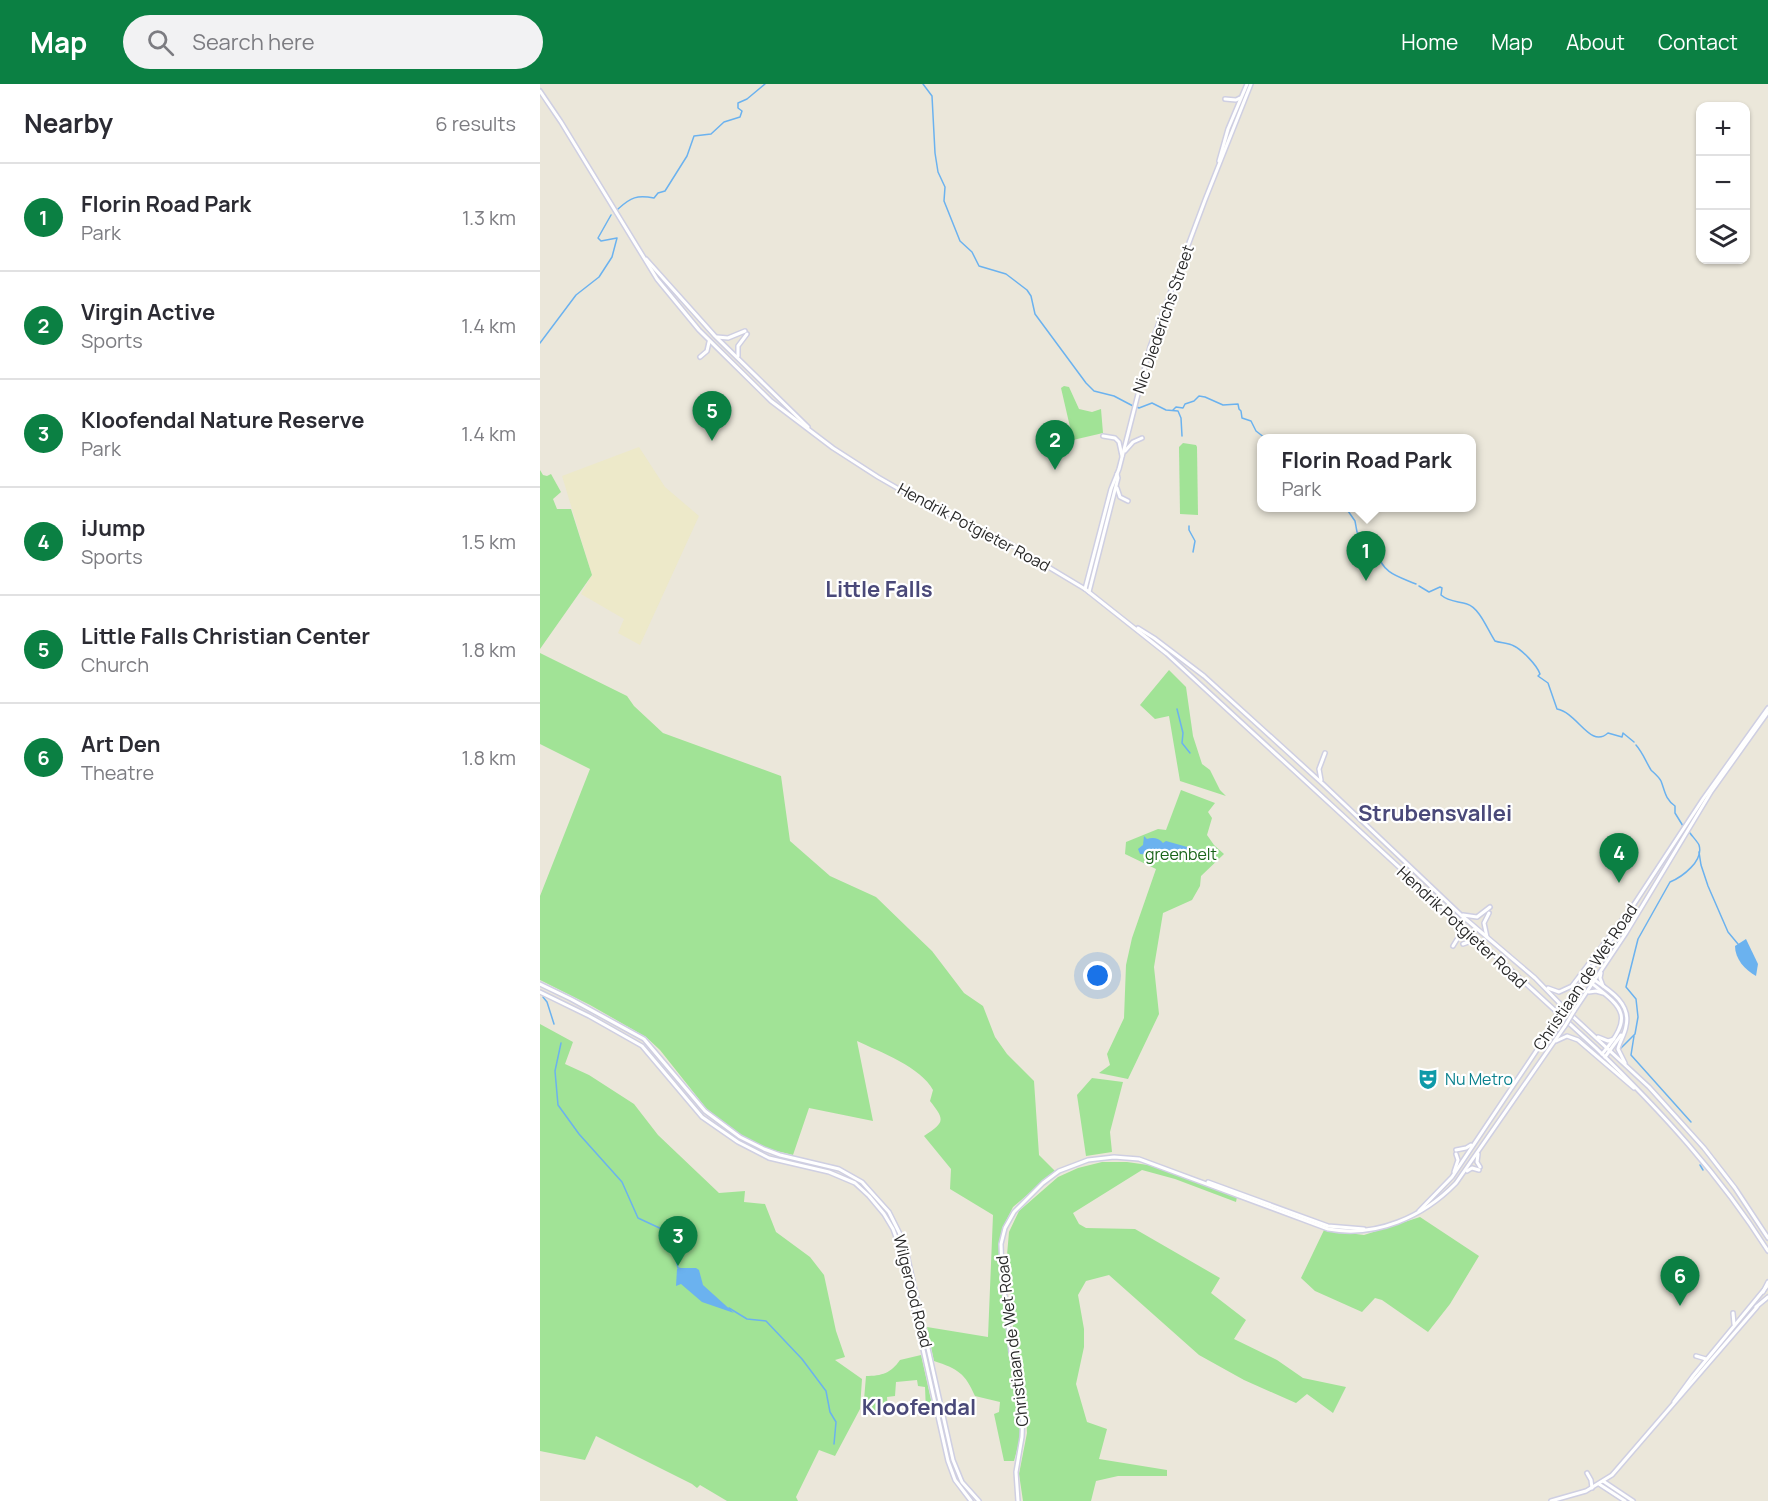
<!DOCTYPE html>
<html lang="en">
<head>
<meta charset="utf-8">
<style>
  body { margin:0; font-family:Manrope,sans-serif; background:#f2f2f3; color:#2b2b33 }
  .controls { position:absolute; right:18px; top:18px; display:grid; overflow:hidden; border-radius:12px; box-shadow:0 2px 4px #0004 }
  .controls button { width:54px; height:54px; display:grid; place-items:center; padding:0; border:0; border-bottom:2px solid #e1e1e2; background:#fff; color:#2b2b33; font:30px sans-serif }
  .you { position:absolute; left:558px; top:892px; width:21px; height:21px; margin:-15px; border:4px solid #fff; border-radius:50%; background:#1a73e8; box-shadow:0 0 0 9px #1a73e833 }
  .badge { display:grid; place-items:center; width:39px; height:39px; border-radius:50%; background:#0b8043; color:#fff; font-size:20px; font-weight:700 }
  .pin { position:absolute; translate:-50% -50px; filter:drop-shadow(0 2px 3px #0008) }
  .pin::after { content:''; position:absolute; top:32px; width:21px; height:18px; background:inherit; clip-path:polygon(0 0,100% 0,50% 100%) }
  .popup { position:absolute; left:717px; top:350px; width:219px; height:78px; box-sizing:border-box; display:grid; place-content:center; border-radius:12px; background:#fff; filter:drop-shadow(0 2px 4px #0005); font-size:20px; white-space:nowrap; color:#7c7c81 }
  .popup b { font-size:22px; color:#2b2b33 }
  .popup::after { content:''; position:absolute; left:50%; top:100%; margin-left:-12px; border:12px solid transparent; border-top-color:#fff }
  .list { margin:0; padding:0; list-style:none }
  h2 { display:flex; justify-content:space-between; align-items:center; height:78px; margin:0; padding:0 24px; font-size:26px }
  h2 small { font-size:20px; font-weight:400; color:#7c7c81 }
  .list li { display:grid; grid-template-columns:39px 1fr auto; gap:18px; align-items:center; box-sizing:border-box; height:108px; padding:0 24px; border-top:2px solid #e1e1e2 }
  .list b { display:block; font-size:22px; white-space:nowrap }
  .list p { margin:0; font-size:20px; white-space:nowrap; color:#7c7c81 }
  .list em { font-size:20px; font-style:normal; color:#7c7c81 }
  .icon { flex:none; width:33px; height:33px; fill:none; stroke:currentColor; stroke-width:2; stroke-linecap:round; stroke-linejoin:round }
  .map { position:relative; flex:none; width:1228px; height:1417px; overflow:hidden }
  header { display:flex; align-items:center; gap:36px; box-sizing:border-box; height:84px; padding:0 30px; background:#0b8043; color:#fff }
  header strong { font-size:28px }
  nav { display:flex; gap:33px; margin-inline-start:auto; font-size:21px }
  .search { width:420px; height:54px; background:#f2f2f3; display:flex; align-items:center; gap:15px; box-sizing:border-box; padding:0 21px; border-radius:33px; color:#7c7c81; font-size:22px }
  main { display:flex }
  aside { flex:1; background:#fff }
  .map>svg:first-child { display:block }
  .education { fill:#ede9c9 }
  .green { fill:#a1e396 }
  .water { fill:#6bb2ef }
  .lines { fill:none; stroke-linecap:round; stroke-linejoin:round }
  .stream { stroke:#6bb2ef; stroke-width:1.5 }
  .tertiary-casing { stroke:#cfcfe2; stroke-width:6 }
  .secondary-casing { stroke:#cfcfe2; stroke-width:6 }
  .tertiary { stroke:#fff; stroke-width:3 }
  .secondary { stroke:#fff; stroke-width:3 }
  .secondary-bridge-casing { stroke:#cfcfe2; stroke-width:6; stroke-linecap:butt }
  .secondary-bridge { stroke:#fff; stroke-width:3 }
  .labels { text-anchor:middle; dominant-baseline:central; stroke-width:4.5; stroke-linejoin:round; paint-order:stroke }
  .street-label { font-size:16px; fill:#292929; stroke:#fff }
  .park-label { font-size:16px; fill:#1a6519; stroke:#fff }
  .culture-label { font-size:16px; fill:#0d838f; stroke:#fff; text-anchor:start }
  .district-label { font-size:22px; font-weight:bold; fill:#4a4979; stroke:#fff }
</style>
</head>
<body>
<header>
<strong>Map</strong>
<div class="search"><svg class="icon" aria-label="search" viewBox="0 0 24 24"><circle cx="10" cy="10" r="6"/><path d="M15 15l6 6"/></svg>Search here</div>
<nav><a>Home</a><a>Map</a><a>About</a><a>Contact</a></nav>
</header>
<main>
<aside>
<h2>Nearby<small>6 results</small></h2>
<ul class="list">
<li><span class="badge">1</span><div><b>Florin Road Park</b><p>Park</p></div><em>1.3 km</em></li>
<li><span class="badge">2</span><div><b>Virgin Active</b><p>Sports</p></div><em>1.4 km</em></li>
<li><span class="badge">3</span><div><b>Kloofendal Nature Reserve</b><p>Park</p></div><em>1.4 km</em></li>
<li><span class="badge">4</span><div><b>iJump</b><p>Sports</p></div><em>1.5 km</em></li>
<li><span class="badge">5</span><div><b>Little Falls Christian Center</b><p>Church</p></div><em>1.8 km</em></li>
<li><span class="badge">6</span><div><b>Art Den</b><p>Theatre</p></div><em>1.8 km</em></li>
</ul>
</aside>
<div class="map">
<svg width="1228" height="1417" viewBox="0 0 1228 1417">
  <rect width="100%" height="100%" fill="#ebe7da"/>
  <path class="education" d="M99,363L125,403L159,432L100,561L78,549L84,535L41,510L52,491L22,392Z"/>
  <g class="green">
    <path d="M524,302L529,303L539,325L552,328L561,325L563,349L533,356L521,304Z"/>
    <path d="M643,359L656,361L657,363L658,431L640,430L639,363Z"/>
    <path d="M0,386L3,391L7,392L11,390L21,408L13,415L17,425H31L52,491L0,565Z"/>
    <path d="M0,569L87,612L94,622L123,649L241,692L250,757L290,792L336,813L368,844L392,867L424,909L443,922L455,953L467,970L494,997L499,1071L515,1087L473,1123L462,1145L460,1171L471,1281L480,1319V1355L474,1377H464L454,1330L459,1328L460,1318L435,1312C425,1289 418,1285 394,1277L387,1243L448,1253L453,1131L410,1105L411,1085L384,1052C405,1038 405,1036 390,1017L393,1006C381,983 340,968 317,957L333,1037L269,1024L253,1071L221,1063L187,1042L166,1024L120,966L106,953L50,921L0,896V812L50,685L0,660Z"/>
    <path d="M629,586L646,603L653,652L662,680L670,686L680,706L686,712L640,697L629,632L615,635L600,621Z"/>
    <path d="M641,706L675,719L668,728L672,734L667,751L674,761L684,770L661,792L660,802L652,816L623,829L614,883L619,930L588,995L559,989L570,981L567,970L584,934L586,881L592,854L616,785L585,770L586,758L618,745L626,746Z"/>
    <path d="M0,940L33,958L25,980L49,991L94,1020L118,1051L179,1109L205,1107L204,1118L225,1120L236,1148L270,1173L284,1191L296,1247L305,1273L295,1276L322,1295L320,1325L295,1372L279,1366L256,1413L258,1417H187L160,1401L157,1404L152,1400L56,1352L45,1376L0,1367Z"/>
    <path d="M552,994L583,998L570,1048L572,1068L546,1072L537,1011Z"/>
    <path d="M562,1078H587L615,1082L697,1113L696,1118L635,1095L602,1086L533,1129L539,1140L546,1144L595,1145L680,1194L671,1209L706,1236L694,1255L737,1276L763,1294L806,1303L793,1329L767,1310L756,1319L704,1296L659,1271L569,1191L546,1197L538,1211L544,1245V1263L536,1300L547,1338L567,1345L559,1375L627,1386V1392H578L556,1397L551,1417H483L479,1390L487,1349L486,1327L476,1275L467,1171L469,1148L479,1127L518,1093L538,1084Z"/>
    <path d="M880,1133L939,1172L910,1220L888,1248L842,1216L835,1214L822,1228L775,1207L761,1194L784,1146L824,1151Z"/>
    <path d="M381,1271L393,1325L386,1327L385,1303L378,1302L377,1296L356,1298L355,1312L347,1313L348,1327L323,1328L326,1292C342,1292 351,1289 360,1276Z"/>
  </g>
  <g class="water">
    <path d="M604,752L607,755C613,753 619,754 623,759L626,757L658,766L656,769L636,771L631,775L628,771L615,770L612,774L610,771L600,770L598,765L603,761Z"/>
    <path d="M1206,855L1218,880L1216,892C1205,886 1195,875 1195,862Z"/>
    <path d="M141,1184H156L159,1186L163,1201L194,1229L162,1218L141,1200L136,1202L137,1185Z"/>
  </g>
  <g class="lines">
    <g class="stream">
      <path d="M383,0L392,12L395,69L398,88L405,103L404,117L420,157L432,168L439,182L466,190L487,206L491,212L495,230L546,299L554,307L574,312L593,322"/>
      <path d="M78,125C91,113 97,111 114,114L118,109L125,107L147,72L154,52L171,50L184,38L200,33L202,27L198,24V19L207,15L225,0"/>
      <path d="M0,259L36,211L59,193L72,173L77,154L61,157L58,154L71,131"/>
      <path d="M597,323L599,324L612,319L626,326L638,327L641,334L642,352"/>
      <path d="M633,326L636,323L643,324L645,320L654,317L659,312L665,313L683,321L698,320L699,325L701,327L702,334L711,337L716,347L725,354"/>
      <path d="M728,354L730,353L733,354"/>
      <path d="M806,424L815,437L817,448L838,469C842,490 860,493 876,500"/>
      <path d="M649,442V446L655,457L653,468"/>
      <path d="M879,502L889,508L900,503L902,504L901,511C909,518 918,517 927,520C940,524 948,547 955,557C960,559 969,559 974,562C982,566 997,581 1000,590L998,592L1008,599L1017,625C1038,629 1050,665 1068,649L1082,653L1083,649L1094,658"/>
      <path d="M637,625L643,649L642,659L650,669"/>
      <path d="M1096,661C1103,669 1106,678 1111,686C1114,689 1119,693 1121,697C1125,707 1125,715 1135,722V729L1143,742"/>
      <path d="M1159,768L1161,781L1168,802L1188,848L1198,860"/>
      <path d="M3,913L7,918L14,940"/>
      <path d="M1094,952L1091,971L1151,1038"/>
      <path d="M21,959L15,987L18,1021L39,1050L82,1098L98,1134L141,1154L145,1165L136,1176L138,1184L142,1185"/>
      <path d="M1081,964L1095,950L1098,933L1096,915L1086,903L1098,855L1130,798C1142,793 1164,777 1159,761C1157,757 1152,752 1150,749"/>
      <path d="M1160,1081L1163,1086"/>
      <path d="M189,1224L207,1235L226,1237L262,1275L286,1307L290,1328L296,1338L294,1360"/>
    </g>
    <defs>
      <g id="tertiary">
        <path d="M685,15L696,16L700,14"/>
        <path d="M679,77L688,45L707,0"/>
        <path d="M563,352L575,354L579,358L582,372"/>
        <path d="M585,367L593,358L602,354"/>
        <path d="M577,404L580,413L588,417"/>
        <path d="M545,505L571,405L579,385L610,263L665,116L711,0"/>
        <path d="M549,508L578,394L577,390"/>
        <path d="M0,900L31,915L104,955L165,1027L200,1053L224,1065L240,1071L299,1085L322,1098L349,1128L359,1148L366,1166L413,1376L422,1398L439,1417"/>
        <path d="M0,908L49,932L102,962L162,1033L198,1058L229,1074L289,1088L315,1099L329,1112L344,1130L353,1145L361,1167L408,1377L415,1396L431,1417"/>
        <path d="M1193,1229L1194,1240"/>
        <path d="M1156,1272L1166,1275"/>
        <path d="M1134,1318L1153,1292L1228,1201"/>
        <path d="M1047,1389L1051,1396L1052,1404"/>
        <path d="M1063,1397L1093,1417"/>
        <path d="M1059,1400L1085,1417"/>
        <path d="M1011,1417L1046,1407L1072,1391L1217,1223"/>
      </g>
      <g id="secondary">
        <path d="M0,7L21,38L117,195L159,246L231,317L293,364L338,393L371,412L465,457L545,505L627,570L1056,964C1120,1026 1180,1091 1228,1167"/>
        <path d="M106,175L175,252L268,343"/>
        <path d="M177,253L188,254L205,247"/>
        <path d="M198,272V262L207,250"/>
        <path d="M160,273L167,267L169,258"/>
        <path d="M598,544L614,554L664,592L783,700L921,831L995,894L1028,928L1109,1003L1164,1064L1195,1104L1228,1154"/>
        <path d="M781,696L779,685L785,669"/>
        <path d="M923,831L937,833L950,823"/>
        <path d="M947,853L944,839L949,829"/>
        <path d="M923,860L931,857L939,859"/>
        <path d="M913,862L921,849L918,839"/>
        <path d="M1061,889L1060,894L1063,902"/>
        <path d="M1047,891C1064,903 1092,917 1086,942C1085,950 1080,957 1078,965L1085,979"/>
        <path d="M1045,894C1081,923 1097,929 1062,970"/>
        <path d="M1008,904L1019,908L1032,902L1085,832"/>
        <path d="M1049,908L1056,907L1063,909"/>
        <path d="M1028,921L1163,715L1228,624"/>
        <path d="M1034,927L1086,849L1171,708L1228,628"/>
        <path d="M1058,953L1068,957L1074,955"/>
        <path d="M1016,957L1027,952L1038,956L1094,1004"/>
        <path d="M1065,973L1081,951"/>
        <path d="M916,1066L926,1064L931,1061"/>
        <path d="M938,1070L937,1078L940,1083"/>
        <path d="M927,1087L932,1084L939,1086"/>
        <path d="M914,1088L918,1076L916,1070"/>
        <path d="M668,1098L788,1142L824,1145"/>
        <path d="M879,1127L912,1093L1017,936"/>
        <path d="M1223,1208L1228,1198"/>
        <path d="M1216,1223L1228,1213"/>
        <path d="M478,1417L476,1388L482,1353L483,1328L471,1268L462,1186L461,1160L465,1144L474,1128L503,1099L519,1087L548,1076L574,1073L599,1075L788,1145C836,1154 883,1133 916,1099L1025,942"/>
      </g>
    </defs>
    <use href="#tertiary" class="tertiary-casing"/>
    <use href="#secondary" class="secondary-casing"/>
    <use href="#tertiary" class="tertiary"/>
    <use href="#secondary" class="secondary"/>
    <defs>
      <g id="secondary-bridge">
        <path d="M1017,936L1028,921"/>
        <path d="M1025,942L1034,927"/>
      </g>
    </defs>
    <use href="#secondary-bridge" class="secondary-bridge-casing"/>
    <use href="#secondary-bridge" class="secondary-bridge"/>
  </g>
  <defs>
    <symbol id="theatre-bare" viewBox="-9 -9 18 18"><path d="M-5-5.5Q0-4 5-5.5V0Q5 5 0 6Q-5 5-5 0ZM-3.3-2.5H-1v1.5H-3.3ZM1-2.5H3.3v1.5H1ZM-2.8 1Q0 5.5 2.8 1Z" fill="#0f9aa8" stroke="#fff" stroke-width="2.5" paint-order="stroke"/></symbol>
  </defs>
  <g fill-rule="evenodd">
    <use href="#theatre-bare" x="873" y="980" width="30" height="30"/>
  </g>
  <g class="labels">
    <g class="street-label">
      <text transform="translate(623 235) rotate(-71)">Nic Diederichs Street</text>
      <text transform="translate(434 443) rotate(28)">Hendrik Potgieter Road</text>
      <text transform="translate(922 843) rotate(43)">Hendrik Potgieter Road</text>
      <text transform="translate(1045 893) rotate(-56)">Christiaan de Wet Road</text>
      <text transform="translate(373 1207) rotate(76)">Wilgerood Road</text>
      <text transform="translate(472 1257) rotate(-97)">Christiaan de Wet Road</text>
    </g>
    <g class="park-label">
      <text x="641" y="770">greenbelt</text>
    </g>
    <g class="culture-label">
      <text x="905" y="995">Nu Metro</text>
    </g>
    <g class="district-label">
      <text x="339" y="505">Little Falls</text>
      <text x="895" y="729">Strubensvallei</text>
      <text x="379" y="1323">Kloofendal</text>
    </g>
  </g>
</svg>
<div class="controls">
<button>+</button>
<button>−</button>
<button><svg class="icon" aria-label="layers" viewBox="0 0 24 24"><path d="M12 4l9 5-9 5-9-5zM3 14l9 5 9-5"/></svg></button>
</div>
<div class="you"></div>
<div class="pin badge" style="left:826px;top:497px">1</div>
<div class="popup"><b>Florin Road Park</b>Park</div>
<div class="pin badge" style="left:515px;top:386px">2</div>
<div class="pin badge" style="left:138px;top:1182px">3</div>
<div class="pin badge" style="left:1079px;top:799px">4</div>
<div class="pin badge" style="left:172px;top:357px">5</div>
<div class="pin badge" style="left:1140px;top:1222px">6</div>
</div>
</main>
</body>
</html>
